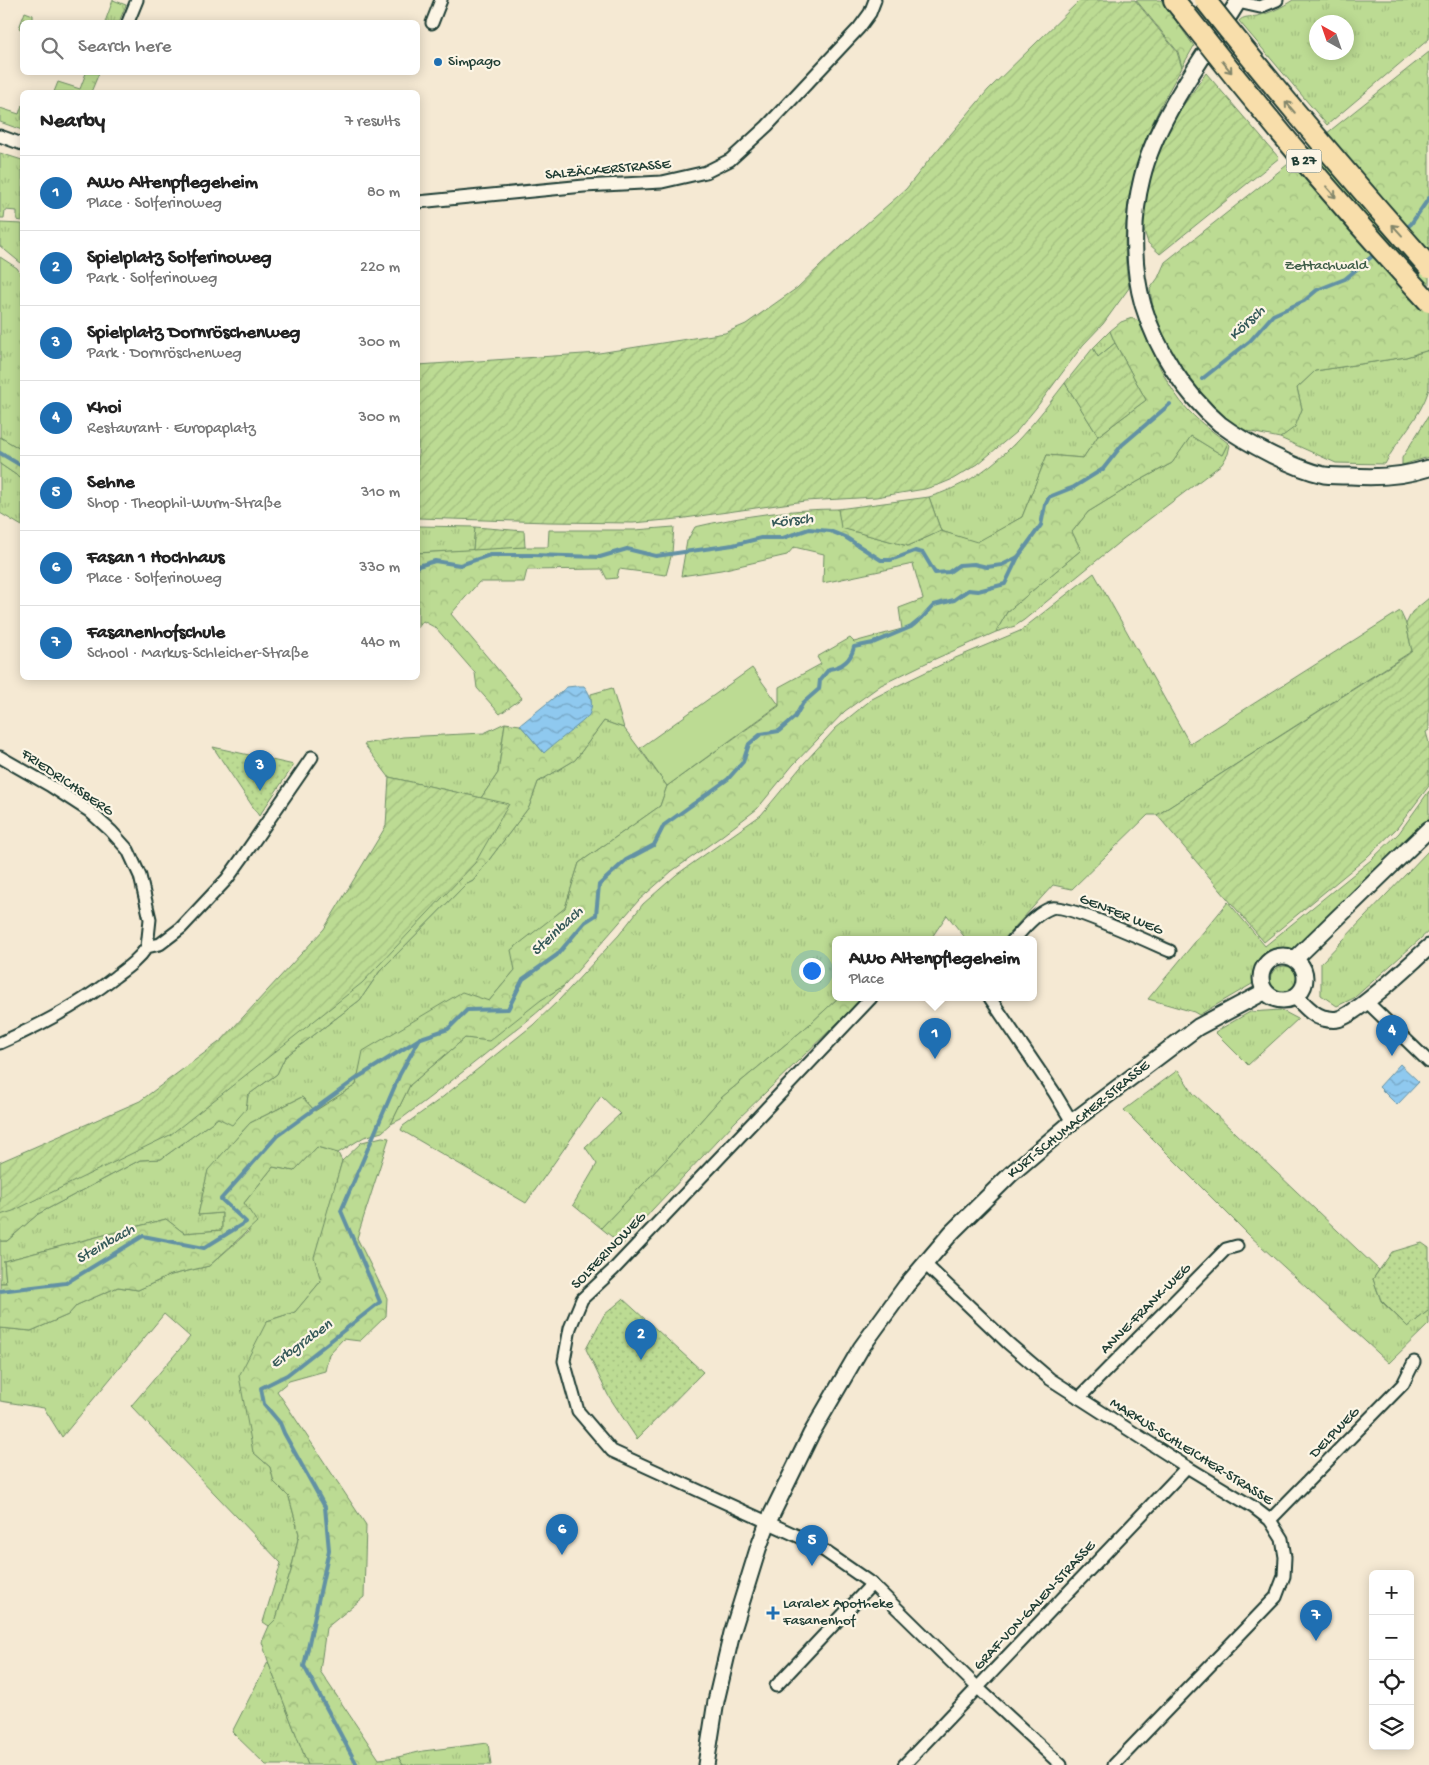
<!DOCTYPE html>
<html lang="en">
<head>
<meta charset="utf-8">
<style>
  body { margin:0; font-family:"Gochi Hand",sans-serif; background:#f2f2f2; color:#222 }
  .controls { position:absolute; right:15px; bottom:15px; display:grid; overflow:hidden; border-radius:8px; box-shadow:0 2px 12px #0003 }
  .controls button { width:45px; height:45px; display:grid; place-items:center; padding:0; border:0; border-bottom:1px solid #e0e0e0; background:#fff; color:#222; font:25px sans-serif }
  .compass { position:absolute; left:1309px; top:15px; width:45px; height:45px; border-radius:50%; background:#fff; box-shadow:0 2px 12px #0003; rotate:320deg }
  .you { position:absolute; left:811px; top:970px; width:18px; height:18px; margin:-12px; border:4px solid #fff; border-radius:50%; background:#1a73e8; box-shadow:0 0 0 8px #1a73e833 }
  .badge { display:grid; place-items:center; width:32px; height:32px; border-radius:50%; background:#1f6fb2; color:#fff; font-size:16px; font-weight:700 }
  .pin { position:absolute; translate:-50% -41px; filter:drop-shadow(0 1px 2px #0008) }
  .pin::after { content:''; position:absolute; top:26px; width:18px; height:15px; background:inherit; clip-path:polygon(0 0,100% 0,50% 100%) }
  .popup { position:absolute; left:832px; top:936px; width:205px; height:65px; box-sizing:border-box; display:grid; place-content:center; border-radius:8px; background:#fff; filter:drop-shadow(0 1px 4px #0005); font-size:16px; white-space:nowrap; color:#767676 }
  .popup b { font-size:19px; color:#222 }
  .popup::after { content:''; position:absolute; left:50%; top:100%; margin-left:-10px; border:10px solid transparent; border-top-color:#fff }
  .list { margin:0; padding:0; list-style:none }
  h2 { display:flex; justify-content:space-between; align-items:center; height:65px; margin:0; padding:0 20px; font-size:21px }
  h2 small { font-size:16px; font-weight:400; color:#767676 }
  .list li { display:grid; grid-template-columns:32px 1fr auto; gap:15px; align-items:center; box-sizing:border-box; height:75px; padding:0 20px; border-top:1px solid #e0e0e0 }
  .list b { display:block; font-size:19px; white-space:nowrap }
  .list p { margin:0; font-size:16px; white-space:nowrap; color:#767676 }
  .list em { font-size:16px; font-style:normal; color:#767676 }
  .icon { flex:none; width:28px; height:28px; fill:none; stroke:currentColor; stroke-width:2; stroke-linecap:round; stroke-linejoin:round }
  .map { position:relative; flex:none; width:1429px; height:1765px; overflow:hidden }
  .search { position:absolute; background:#fff; box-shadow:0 2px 12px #0003; left:20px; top:20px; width:400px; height:55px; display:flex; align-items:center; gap:12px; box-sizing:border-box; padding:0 18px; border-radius:8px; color:#767676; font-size:19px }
  .panel { position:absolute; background:#fff; box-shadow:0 2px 12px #0003; left:20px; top:90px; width:400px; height:590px; border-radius:8px }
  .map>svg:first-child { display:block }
  .grass { fill:url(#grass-tufts); stroke:#6e8c64; fill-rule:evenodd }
  .forest { fill:url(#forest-crowns); stroke:#6e8c64 }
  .park { fill:url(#park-dots); stroke:#6e8c64 }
  .garden { fill:url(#garden-furrows); stroke:#6e8c64 }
  .pitch { fill:#bcdb93; stroke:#6e8c64 }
  .water { fill:url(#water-waves); stroke:#6291a4 }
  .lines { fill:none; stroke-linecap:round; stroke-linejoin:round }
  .stream { stroke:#6291a4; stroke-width:4 }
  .street-casing { stroke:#1f3d34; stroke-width:15 }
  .secondary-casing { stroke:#1f3d34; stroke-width:19 }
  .highway-casing { stroke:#1f3d34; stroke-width:24 }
  .street { stroke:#fcf5e5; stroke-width:11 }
  .secondary { stroke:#fcf5e5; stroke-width:15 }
  .highway { stroke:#f8deab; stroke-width:20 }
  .highway-bridge-casing { stroke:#1f3d34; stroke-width:24; stroke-linecap:butt }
  .highway-bridge { stroke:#f8deab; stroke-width:20 }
  .oneway { stroke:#81856a }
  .poi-dot { fill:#1f6fb2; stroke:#fcf5e5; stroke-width:2 }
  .labels { text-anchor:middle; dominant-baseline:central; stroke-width:4.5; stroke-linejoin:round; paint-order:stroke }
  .shield { fill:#fcf5e5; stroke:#617469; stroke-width:1 }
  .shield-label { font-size:14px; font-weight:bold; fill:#1f3d34 }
  .poi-label { font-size:15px; fill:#1f3d34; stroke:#fcf5e5; text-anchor:start }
  .street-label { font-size:15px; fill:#1f3d34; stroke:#fcf5e5 }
  .park-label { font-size:15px; fill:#3e5d47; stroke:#fcf5e5 }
  .water-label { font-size:16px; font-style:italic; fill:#355959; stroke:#fcf5e5 }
</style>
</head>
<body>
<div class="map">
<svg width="1429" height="1765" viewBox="0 0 1429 1765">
  <defs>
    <pattern id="grass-tufts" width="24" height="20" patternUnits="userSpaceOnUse" patternTransform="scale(1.25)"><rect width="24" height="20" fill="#bcdb93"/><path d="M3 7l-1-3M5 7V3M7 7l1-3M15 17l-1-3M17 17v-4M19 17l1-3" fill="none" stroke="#a1bd7f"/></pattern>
    <pattern id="forest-crowns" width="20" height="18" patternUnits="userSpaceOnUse" patternTransform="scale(1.25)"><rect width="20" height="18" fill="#bcdb93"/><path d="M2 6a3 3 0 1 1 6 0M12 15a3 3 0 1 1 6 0" fill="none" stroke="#a1bd7f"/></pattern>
    <pattern id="park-dots" width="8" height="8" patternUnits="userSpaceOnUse" patternTransform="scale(1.25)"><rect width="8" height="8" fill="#bcdb93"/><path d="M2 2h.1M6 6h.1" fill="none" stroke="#a1bd7f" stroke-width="1.8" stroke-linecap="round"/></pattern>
    <pattern id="garden-furrows" width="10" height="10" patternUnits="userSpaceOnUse" patternTransform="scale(1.25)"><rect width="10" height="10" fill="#bcdb93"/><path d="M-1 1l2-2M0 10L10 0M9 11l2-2" fill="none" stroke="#a1bd7f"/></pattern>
    <pattern id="water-waves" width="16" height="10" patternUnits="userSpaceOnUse" patternTransform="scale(1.25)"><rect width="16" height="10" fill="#8fc9ef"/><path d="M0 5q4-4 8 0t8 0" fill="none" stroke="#74a4c2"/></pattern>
  </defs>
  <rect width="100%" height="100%" fill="#f5e9d3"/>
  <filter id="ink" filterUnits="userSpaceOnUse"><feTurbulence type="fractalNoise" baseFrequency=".02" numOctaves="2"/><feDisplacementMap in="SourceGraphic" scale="10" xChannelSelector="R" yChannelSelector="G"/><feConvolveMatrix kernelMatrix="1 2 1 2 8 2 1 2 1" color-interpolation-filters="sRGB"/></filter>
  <g filter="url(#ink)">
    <g class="grass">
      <path d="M113,0L126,5L119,22H105Z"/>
      <path d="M1293,0H1429V39L1327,125L1239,21C1243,16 1251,17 1257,16C1271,13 1282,7 1293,0ZM1316,22H1346V52H1316Z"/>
      <path d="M25,12L33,15V19L42,22H22V30L19,28Z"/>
      <path d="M86,73H99L91,92H54L58,82L80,89Z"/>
      <path d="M22,105V130L0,122V108L19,114Z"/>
      <path d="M0,153L22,160V221L17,220V211L5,210L4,218H0Z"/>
      <path d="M0,223L22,224V264L0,246Z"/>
      <path d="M0,257L17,268L22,276V450L0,437Z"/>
      <path d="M1110,331L1115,343L1098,357L1093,348Z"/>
      <path d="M1429,350C1429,362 1429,377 1429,389C1421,417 1397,439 1385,464L1336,463L1280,438L1295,426L1302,409L1297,388L1315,371L1406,357Z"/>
      <path d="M1065,383L1098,436L1083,458L1047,455L1022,517L977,543L941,531L929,497C992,479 1027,432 1065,383Z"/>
      <path d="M1429,415V457L1402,465V458Z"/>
      <path d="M1191,436L1222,455L1228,443L1230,445L1228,454L1222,464L1123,539L1024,620L1015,626L996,632L1007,612L1081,550L1072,532L1088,512L1137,482L1172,463Z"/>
      <path d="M0,464L22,479V526L0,513Z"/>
      <path d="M418,526L475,527L473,550L418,553Z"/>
      <path d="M1094,573L1190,744L1400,611L1406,624L1412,651L1157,815H1148L1072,889L1053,885L1003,940H967L947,915L930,940H836V998H838L810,1024L721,1098L668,1158L601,1228L573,1205L597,1164L585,1147L620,1114L601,1096L526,1203L401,1130L403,1126L439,1100L533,1025L559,1000L619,935L643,904L676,875L761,815L805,762L836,728L872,699L899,685L953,659L1020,631Z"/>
      <path d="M604,721L624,728L667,786L660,806L579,863L565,908L512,950L515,970L489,1001L364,1051L356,1085L315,1111L302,1097L250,1123L208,1171L198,1215L222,1213V1230L184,1233L166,1219L4,1261L6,1283H0V1241H7L38,1214L140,1160L161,1159L218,1118L246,1109L248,1095L277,1074L285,1057L360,1000L380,971L465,885L473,881L529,807L538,782L575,760Z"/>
      <path d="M505,723L498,773L481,798L389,777L364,744L403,737L484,733Z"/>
      <path d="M1429,791V820L1293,949H1282L1263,960L1252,984L1199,1015L1194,1012L1148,999L1228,902L1265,946L1371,860L1399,833Z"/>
      <path d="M1429,850V931L1354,998L1337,1006L1321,995V963Z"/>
      <circle cx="1284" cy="980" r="14"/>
      <path d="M565,985C548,1005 526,1022 505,1038C471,1066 436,1093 401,1119L391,1124L410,1085L465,1038L476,1039Z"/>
      <path d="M1281,1010L1298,1019L1248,1065L1215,1032L1250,1012Z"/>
      <path d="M1178,1070L1193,1093L1379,1270L1373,1279L1381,1301L1408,1327L1429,1310V1324L1389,1363L1249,1235L1124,1110Z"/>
      <path d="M317,1147L338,1153L342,1161L315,1257L321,1281L295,1312L267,1321L253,1452L270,1467L274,1482L289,1497L299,1534L291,1571L276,1619L269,1626L263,1622L281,1563L131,1406L190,1337L164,1314L62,1437L44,1408L0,1401V1328L31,1331L68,1315L77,1305L118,1287L138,1290L171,1275L209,1266L249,1231L244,1203L273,1167L294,1171Z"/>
      <path d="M268,1662L270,1667L308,1765H266L232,1732Z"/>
      <path d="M488,1743L491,1765H403L398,1757L423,1751Z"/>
    </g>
    <g class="forest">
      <path d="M1136,0H1161L1194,46L1182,67L1178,52Z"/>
      <path d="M1429,52V350L1406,357L1315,371L1297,388L1302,409L1295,427L1280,438C1267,435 1251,433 1239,428C1230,425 1221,415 1215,409C1182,378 1155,334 1150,289L1158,278L1165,262Z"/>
      <path d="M1132,318L1141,322C1153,353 1166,387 1189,411C1200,423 1215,433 1228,443L1222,455L1191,436L1172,463L1137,482L1088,512L1072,532L1081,550L1007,612L996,632L926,663L881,685L845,711L793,765L757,809L719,838L672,871L639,900L565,985L541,1000L489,1041L465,1038L410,1085L391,1124L382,1132L364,1137L338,1153L317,1147L294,1171L273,1167L244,1203L257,1222L209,1266L171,1275L138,1290L118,1287L77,1305L68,1315L31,1331L0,1328V1283H6L4,1261L166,1219L184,1233L222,1230V1213L198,1215L208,1170L250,1123L302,1097L315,1111L356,1085L363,1051L462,992L489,1001L515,970L511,950L565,908L579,863L660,806L667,786L779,706V687L821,664L817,657L850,638L854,642L902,629L899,608L923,599L913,564L823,583L824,554L794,547L787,555L721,570L681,576L687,541L695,527C742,516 790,509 838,509L842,528L908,546L941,531L977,542L1022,517L1047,455L1083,458L1098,436L1146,400L1115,343L1110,331L1121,322Z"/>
      <path d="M0,437L22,450V479L0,464Z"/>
      <path d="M674,527L672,553L666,575L619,569L617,578L607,579L602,569L527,570L524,582H479L451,614L522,698L500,714L477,688L475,673L436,628L423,621L418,628V553L514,547H548L549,530H635Z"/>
      <path d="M612,688L624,728L604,721L575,760L538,782L529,807L473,881L465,885L380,971L360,1000L285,1057L277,1074L248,1095L246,1109L232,1125L218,1118L161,1159L140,1160L38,1214L7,1241H0V1198L176,1115L466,820L498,773L505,723L520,725L544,753L591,704V694Z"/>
      <path d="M838,998H863L735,1122L652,1210L622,1245L601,1228L668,1158L721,1098L810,1024Z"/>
      <path d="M382,1137L389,1138L357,1238L387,1298L386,1316L360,1341L343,1339L329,1354L325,1371L289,1381L277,1391L366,1525L364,1597L326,1628L320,1671L379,1759L398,1757L403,1765H308L270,1667L262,1642L269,1626L276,1619L291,1571L299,1534L289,1497L274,1482L270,1467L253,1452L239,1376L267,1321L295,1312L321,1281L314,1257L342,1161L362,1142Z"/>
    </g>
    <g class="park">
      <path d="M213,747L294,765L259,816Z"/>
      <path d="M1422,1243L1429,1248V1310L1408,1327L1381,1300L1373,1279L1392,1252Z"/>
      <path d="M623,1299L703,1372L637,1439L608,1395L586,1349L604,1315Z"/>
    </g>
    <g class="garden">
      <path d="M1080,0H1135L1177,52L1182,68C1140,136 1115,207 1129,288L1103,324L1083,345L1036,408L1016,432L978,464L953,479L941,484L925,489L876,497L805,501L678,519L633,523L549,522L418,518V365L599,353L725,333L746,324L797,288L840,247L906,189L929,160L988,90Z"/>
      <path d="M1206,73L1279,158L1160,254L1148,243L1139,214L1161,137Z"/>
      <path d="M1115,343L1146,400L1098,436L1065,383L1093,348L1098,357Z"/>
      <path d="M929,497L941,531L908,546L841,528L838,509Z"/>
      <path d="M475,527L524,531L525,547L473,550Z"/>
      <path d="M1429,598V730L1426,732L1429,743V786L1397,828L1366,858L1264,942L1157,815L1407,655L1412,651L1406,624L1412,612Z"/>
      <path d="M389,777L509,804L475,863L362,983L170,1135L13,1211L0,1215V1162L140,1101L222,1040L324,929L386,826Z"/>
    </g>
    <path class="pitch" d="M752,668L779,705L667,786L640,748Z"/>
    <g class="water">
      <path d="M576,686H584C591,694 594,705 589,715C585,721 551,746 544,753L520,725L567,687Z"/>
      <path d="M1400,1064L1419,1082L1397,1105L1379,1087Z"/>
    </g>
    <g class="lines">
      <g class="stream">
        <path d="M1405,229L1411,224L1429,198"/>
        <path d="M1202,379L1250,341L1273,315L1304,301L1317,290L1345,279L1376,253"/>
        <path d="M0,453L22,466"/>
        <path d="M418,566L435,561L460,565L490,555H532L600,557L627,549L656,556L733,545L761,538H783L809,529L830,531L845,537L881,560H891L915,551L923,553L935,573L949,572L959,565L974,564L987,567L1002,565L1018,557L1041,525L1045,505L1049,497L1074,487L1103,469L1122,445L1170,404"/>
        <path d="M0,1291L66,1283L143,1236L204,1248L246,1222L221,1199L277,1136L360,1076L421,1038L448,1029L467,1010L508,1009L523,979L557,955L585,922L596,915L599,885L626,860L654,845L664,825L728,779L743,762L749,744L761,734L779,731L795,717L803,703L819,689L820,680L829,669C842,667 851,660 854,647L873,643L911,627L922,618L934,605L954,600L968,590L978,591L1005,584L1018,557"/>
        <path d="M357,1765L304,1666L329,1550L325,1507L284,1433L280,1423L264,1404L261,1388L287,1375L380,1302L341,1211L400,1074L420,1038"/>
      </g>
      <defs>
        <g id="street">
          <path d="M1238,2L1260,7L1277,0"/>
          <path d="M128,22L137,0"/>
          <path d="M432,23L441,0"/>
          <path d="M0,136L22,144"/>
          <path d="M418,202L584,186L662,182L706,172L730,160L767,126L859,28L870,13L875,0"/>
          <path d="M0,757L49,785L89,811L111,831L128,850L140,876L150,919L147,947"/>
          <path d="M1013,940C1024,929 1035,914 1051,908C1066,903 1151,943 1170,951"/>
          <path d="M871,998L613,1270L582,1299L570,1328L564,1361L578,1411L612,1451L813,1543L872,1584L978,1688L1061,1765"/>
          <path d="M990,998L1054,1092L1072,1122"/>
          <path d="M1366,1001L1429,1062"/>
          <path d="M0,1043C41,1025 81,1004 116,976C128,967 139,959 147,947L160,944L181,928L227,879L245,854L312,757"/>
          <path d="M925,1264L1008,1343L1050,1379L1187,1467L1253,1507L1270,1520L1282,1539L1285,1557L1284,1576L1276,1597L1114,1765"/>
          <path d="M1079,1398L1226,1249L1237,1246"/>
          <path d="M1270,1520L1403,1384L1414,1362"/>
          <path d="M776,1686L872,1584"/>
          <path d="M904,1765L1187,1467"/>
        </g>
        <g id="secondary">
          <path d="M1239,0C1206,55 1157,116 1142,178C1132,217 1132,266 1143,305C1156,349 1185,394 1220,424C1236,436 1254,446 1272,455C1288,463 1306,471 1324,475C1333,476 1342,476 1351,476C1377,478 1404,476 1429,468"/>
          <circle cx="1283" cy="978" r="22"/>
          <path d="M1295,959L1429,829"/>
          <path d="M1296,997C1304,1004 1312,1015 1323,1018C1327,1019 1335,1020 1338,1019C1358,1014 1411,963 1429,947"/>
          <path d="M706,1765L716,1701L732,1633L758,1549L768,1522L811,1434L861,1348L906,1286L952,1232L1011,1174L1072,1122L1198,1027L1264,992"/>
        </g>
        <path id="highway" d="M1174,0L1186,15"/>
      </defs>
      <use href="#street" class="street-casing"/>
      <use href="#secondary" class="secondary-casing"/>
      <use href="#highway" class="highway-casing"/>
      <use href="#street" class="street"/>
      <use href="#secondary" class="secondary"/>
      <use href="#highway" class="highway"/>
      <defs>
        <g id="highway-bridge">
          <path d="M1205,0C1277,92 1352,180 1429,267"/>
          <path d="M1186,15C1263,114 1344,210 1429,302"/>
        </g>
      </defs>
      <use href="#highway-bridge" class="highway-bridge-casing"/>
      <use href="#highway-bridge" class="highway-bridge"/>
    </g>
    <defs><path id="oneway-shaft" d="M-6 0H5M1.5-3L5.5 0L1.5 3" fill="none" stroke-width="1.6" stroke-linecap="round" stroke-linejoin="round" transform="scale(1.25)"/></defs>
    <g class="oneway">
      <use href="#oneway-shaft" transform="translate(1227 67) rotate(51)"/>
      <use href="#oneway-shaft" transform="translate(1290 107) rotate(-130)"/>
      <use href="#oneway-shaft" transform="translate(1331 192) rotate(49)"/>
      <use href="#oneway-shaft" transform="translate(1397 230) rotate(-132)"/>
    </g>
  </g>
  <g class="poi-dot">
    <circle cx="438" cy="62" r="5"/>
    <path d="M770.5 1605.5h5v5h5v5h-5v5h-5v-5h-5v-5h5z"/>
  </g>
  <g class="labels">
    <rect class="shield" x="1286.5" y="149.5" width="35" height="23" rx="4"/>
    <g class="shield-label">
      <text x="1304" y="161">B 27</text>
    </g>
    <g class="poi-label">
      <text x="448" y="62">Simpago</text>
      <text x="783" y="1604">Laralex Apotheke<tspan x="783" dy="17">Fasanenhof</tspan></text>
    </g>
    <g class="street-label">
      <text transform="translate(608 170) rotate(-5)">SALZÄCKERSTRASSE</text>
      <text transform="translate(67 783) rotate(34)">FRIEDRICHSBERG</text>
      <text transform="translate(1121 915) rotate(22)">GENFER WEG</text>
      <text transform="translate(1079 1120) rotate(-39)">KURT-SCHUMACHER-STRASSE</text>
      <text transform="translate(609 1251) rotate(-46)">SOLFERINOWEG</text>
      <text transform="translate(1146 1309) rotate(-45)">ANNE-FRANK-WEG</text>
      <text transform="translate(1335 1433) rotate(-46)">DELPWEG</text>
      <text transform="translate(1191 1452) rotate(32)">MARKUS-SCHLEICHER-STRASSE</text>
      <text transform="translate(1035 1606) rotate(-47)">GRAF-VON-GALEN-STRASSE</text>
    </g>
    <g class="park-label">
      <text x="1326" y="266">Zettachwald</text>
    </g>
    <g class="water-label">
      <text transform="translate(1248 324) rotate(-43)">Körsch</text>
      <text transform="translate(792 522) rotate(-7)">Körsch</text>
      <text transform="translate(558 932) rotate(-43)">Steinbach</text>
      <text transform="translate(106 1245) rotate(-30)">Steinbach</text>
      <text transform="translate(302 1345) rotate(-36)">Erbgraben</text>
    </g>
  </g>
</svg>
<div class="controls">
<button>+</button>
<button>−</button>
<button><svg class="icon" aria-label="locate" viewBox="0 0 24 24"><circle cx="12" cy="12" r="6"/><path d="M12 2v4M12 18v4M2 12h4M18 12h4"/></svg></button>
<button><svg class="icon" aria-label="layers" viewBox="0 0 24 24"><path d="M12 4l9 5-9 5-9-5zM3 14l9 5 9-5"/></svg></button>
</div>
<svg class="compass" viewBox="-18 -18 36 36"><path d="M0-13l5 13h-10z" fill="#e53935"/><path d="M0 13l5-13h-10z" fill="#767676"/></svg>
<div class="you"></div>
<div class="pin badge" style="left:935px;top:1059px">1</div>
<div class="popup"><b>AWo Altenpflegeheim</b>Place</div>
<div class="pin badge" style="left:641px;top:1360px">2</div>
<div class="pin badge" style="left:260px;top:791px">3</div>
<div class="pin badge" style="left:1392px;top:1056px">4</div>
<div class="pin badge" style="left:812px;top:1566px">5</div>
<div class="pin badge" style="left:562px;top:1555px">6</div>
<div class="pin badge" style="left:1316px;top:1641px">7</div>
<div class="search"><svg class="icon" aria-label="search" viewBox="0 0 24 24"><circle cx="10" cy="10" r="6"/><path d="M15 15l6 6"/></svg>Search here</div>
<section class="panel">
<h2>Nearby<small>7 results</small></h2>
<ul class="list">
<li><span class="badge">1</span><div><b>AWo Altenpflegeheim</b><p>Place · Solferinoweg</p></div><em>80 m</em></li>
<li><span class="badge">2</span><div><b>Spielplatz Solferinoweg</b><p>Park · Solferinoweg</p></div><em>220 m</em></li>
<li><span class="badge">3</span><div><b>Spielplatz Dornröschenweg</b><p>Park · Dornröschenweg</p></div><em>300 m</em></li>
<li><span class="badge">4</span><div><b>Khoi</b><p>Restaurant · Europaplatz</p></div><em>300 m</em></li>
<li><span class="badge">5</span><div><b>Sehne</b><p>Shop · Theophil-Wurm-Straße</p></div><em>310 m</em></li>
<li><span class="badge">6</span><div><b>Fasan 1 Hochhaus</b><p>Place · Solferinoweg</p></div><em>330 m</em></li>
<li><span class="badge">7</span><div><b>Fasanenhofschule</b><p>School · Markus-Schleicher-Straße</p></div><em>440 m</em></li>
</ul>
</section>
</div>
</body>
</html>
